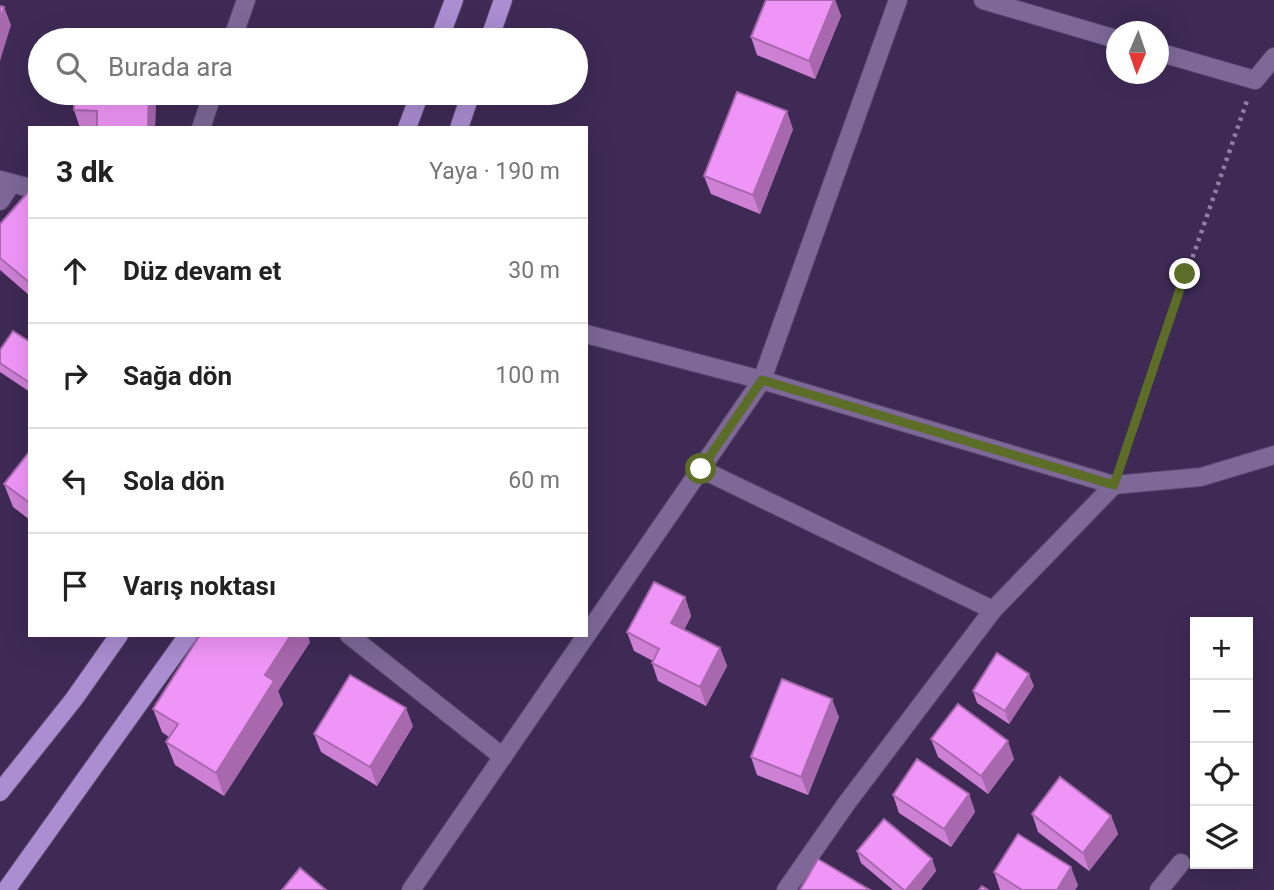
<!DOCTYPE html>
<html lang="tr">
<head>
<meta charset="utf-8">
<style>
  body { margin:0; font-family:Roboto,sans-serif; background:#f2f2f2; color:#222 }
  .controls { position:absolute; right:21px; bottom:21px; display:grid; overflow:hidden; border-radius:0px; box-shadow:0 7px 28px #0002 }
  .controls button { width:63px; height:63px; display:grid; place-items:center; padding:0; border:0; border-bottom:2px solid #e0e0e0; background:#fff; color:#222; font:35px sans-serif }
  .compass { position:absolute; left:1106px; top:21px; width:63px; height:63px; border-radius:50%; background:#fff; box-shadow:0 7px 28px #0002; rotate:182deg }
  .stop { position:absolute; width:21px; height:21px; margin:-16px; border:5px solid #5b6d26; border-radius:50%; background:#fff }
  .stop.end { background:#5b6d26; border-color:#fff; box-shadow:0 2px 7px #0008 }
  .list { margin:0; padding:0; list-style:none }
  h2 { display:flex; justify-content:space-between; align-items:center; height:91px; margin:0; padding:0 28px; font-size:30px }
  h2 small { font-size:23px; font-weight:400; color:#767676 }
  .list li { display:grid; grid-template-columns:46px 1fr auto; gap:21px; align-items:center; box-sizing:border-box; height:105px; padding:0 28px; border-top:2px solid #e0e0e0 }
  .list b { display:block; font-size:26px; white-space:nowrap }
  .list em { font-size:23px; font-style:normal; color:#767676 }
  .icon { flex:none; width:38px; height:38px; fill:none; stroke:currentColor; stroke-width:2; stroke-linecap:round; stroke-linejoin:round }
  .map { position:relative; flex:none; width:1274px; height:890px; overflow:hidden }
  .search { position:absolute; background:#fff; box-shadow:0 7px 28px #0002; left:28px; top:28px; width:560px; height:77px; display:flex; align-items:center; gap:18px; box-sizing:border-box; padding:0 24px; border-radius:38px; color:#767676; font-size:26px }
  .panel { position:absolute; background:#fff; box-shadow:0 7px 28px #0002; left:28px; top:126px; width:560px; height:511px; border-radius:0px }
  .map>svg:first-child { display:block }
  .lines { fill:none; stroke-linecap:round; stroke-linejoin:round }
  .minor-casing { stroke:#564569; stroke-width:20 }
  .major-casing { stroke:#564569; stroke-width:20 }
  .path { stroke:#8f80a2; stroke-width:4.5; stroke-dasharray:3.5 5; stroke-linecap:butt }
  .minor { stroke:#7d6898; stroke-width:18 }
  .major { stroke:#ab8dd1; stroke-width:18 }
  .wall { fill:#ce80d5 }
  .shaded-wall { fill:#a868ae }
  .building { fill:#f095f8; stroke:#a868ae; stroke-width:2 }
  .route { stroke:#5b6d26; stroke-width:9 }
</style>
</head>
<body>
<div class="map">
<svg width="1274" height="890" viewBox="0 0 1274 890">
  <rect width="100%" height="100%" fill="#3e2a55"/>
  <g class="lines">
    <defs>
      <g id="minor">
        <path d="M983,0L1116,39"/>
        <path d="M232,40L246,0"/>
        <path d="M1158,52L1255,80L1274,57"/>
        <path d="M201,128L213,93"/>
        <path d="M0,180L30,188"/>
        <path d="M0,201L12,183"/>
        <path d="M586,334L762,380L898,0"/>
        <path d="M701,469L993,610"/>
        <path d="M349,635L503,757"/>
        <path d="M411,890L762,380L1114,485L1201,477L1274,455"/>
        <path d="M786,890L846,804L993,610L1114,485"/>
        <path d="M1159,890L1181,863"/>
      </g>
      <g id="major">
        <path d="M439,40L454,0"/>
        <path d="M489,40L503,0"/>
        <path d="M407,128L420,93"/>
        <path d="M459,128L471,93"/>
        <path d="M0,792L74,699L119,635"/>
        <path d="M6,890L188,635"/>
      </g>
    </defs>
    <use href="#minor" class="minor-casing"/>
    <use href="#major" class="major-casing"/>
    <path class="path" d="M1120,466L1248,98"/>
    <use href="#minor" class="minor"/>
    <use href="#major" class="major"/>
  </g>
  <g class="wall">
    <path d="M766,0H835L841,16L815,79L757,55L751,37Z"/>
    <path d="M74,93H156L155,128H80L74,110Z"/>
    <path d="M793,129L760,214L711,194L704,176Z"/>
    <path d="M30,190V296L0,270V224Z"/>
    <path d="M30,342V392L0,372V350Z"/>
    <path d="M30,451V520L13,507L4,484Z"/>
    <path d="M685,597L691,616L684,630L720,648L727,666L706,706L658,681L652,663L653,661L634,651L627,632Z"/>
    <path d="M310,642L278,691L283,704L224,796L175,765L166,742L169,737L162,732L153,709Z"/>
    <path d="M1034,686L1009,724L977,703L973,691Z"/>
    <path d="M839,717L808,795L757,775L751,757Z"/>
    <path d="M413,726L377,786L321,752L314,734Z"/>
    <path d="M931,739L1014,759L988,794L938,757Z"/>
    <path d="M969,794L975,812L951,847L899,813L893,795Z"/>
    <path d="M1032,814L1111,816L1118,834L1089,871L1038,832Z"/>
    <path d="M857,851L932,859L936,871L921,890H893L861,863Z"/>
    <path d="M994,872L1078,885L1075,890H1000Z"/>
  </g>
  <g class="shaded-wall">
    <path d="M834,0H835L841,16L815,79L809,61Z"/>
    <path d="M4,7L11,25L0,61V21Z"/>
    <path d="M149,93H156L155,128H148Z"/>
    <path d="M787,111L793,129L760,214L753,195Z"/>
    <path d="M685,597L691,616L678,641L671,623Z"/>
    <path d="M291,635H308L310,642L278,691L283,704L224,796L216,773L265,675Z"/>
    <path d="M720,648L727,666L706,706L700,687Z"/>
    <path d="M1029,674L1034,686L1009,724L1005,711Z"/>
    <path d="M832,699L839,717L808,795L801,777Z"/>
    <path d="M406,708L413,726L377,786L370,767Z"/>
    <path d="M1008,741L1014,759L988,794L981,776Z"/>
    <path d="M969,794L975,812L951,847L944,829Z"/>
    <path d="M1111,816L1118,834L1089,871L1083,853Z"/>
    <path d="M932,859L936,871L921,890H906Z"/>
    <path d="M1071,867L1078,885L1075,890H1057Z"/>
  </g>
  <g class="building">
    <path d="M766,0H834L809,61L751,37Z"/>
    <path d="M0,6L4,7L0,21Z"/>
    <path d="M737,92L787,111L753,195L704,176Z"/>
    <path d="M74,93H149L148,128H97V111L74,110Z"/>
    <path d="M30,190V283L0,258V224Z"/>
    <path d="M13,331L30,342V383L0,363V350Z"/>
    <path d="M30,451V503L4,484Z"/>
    <path d="M654,582L685,597L671,623L720,648L700,687L652,663L659,649L627,632Z"/>
    <path d="M200,635H291L265,675L274,681L216,773L166,742L178,724L153,709Z"/>
    <path d="M997,653L1029,674L1005,711L973,691Z"/>
    <path d="M350,675L406,708L370,767L314,734Z"/>
    <path d="M782,679L832,699L801,777L751,757Z"/>
    <path d="M958,704L1008,741L981,776L931,739Z"/>
    <path d="M917,759L969,794L944,829L893,795Z"/>
    <path d="M1060,777L1111,816L1083,853L1032,814Z"/>
    <path d="M884,819L932,859L906,890H904L857,851Z"/>
    <path d="M1018,834L1071,867L1057,890H1022L994,872Z"/>
    <path d="M818,859L870,890H800Z"/>
    <path d="M300,868L326,890H282Z"/>
    <path d="M982,886L988,890H979Z"/>
  </g>
  <g class="lines">
    <path class="route" d="M701,469L762,380L1114,485L1185,274"/>
  </g>
</svg>
<div class="controls">
<button>+</button>
<button>−</button>
<button><svg class="icon" aria-label="locate" viewBox="0 0 24 24"><circle cx="12" cy="12" r="6"/><path d="M12 2v4M12 18v4M2 12h4M18 12h4"/></svg></button>
<button><svg class="icon" aria-label="layers" viewBox="0 0 24 24"><path d="M12 4l9 5-9 5-9-5zM3 14l9 5 9-5"/></svg></button>
</div>
<svg class="compass" viewBox="-18 -18 36 36"><path d="M0-13l5 13h-10z" fill="#e53935"/><path d="M0 13l5-13h-10z" fill="#767676"/></svg>
<div class="stop" style="left:701px;top:469px"></div>
<div class="stop end" style="left:1185px;top:274px"></div>
<div class="search"><svg class="icon" aria-label="search" viewBox="0 0 24 24"><circle cx="10" cy="10" r="6"/><path d="M15 15l6 6"/></svg>Burada ara</div>
<section class="panel">
<h2>3 dk<small>Yaya · 190 m</small></h2>
<ul class="list">
<li><svg class="icon" aria-label="ahead" viewBox="0 0 24 24"><path d="M12 20V5M6 11l6-6 6 6"/></svg><div><b>Düz devam et</b></div><em>30 m</em></li>
<li><svg class="icon" aria-label="right" viewBox="0 0 24 24"><path d="M7 20v-9h11M14 6l5 5-5 5"/></svg><div><b>Sağa dön</b></div><em>100 m</em></li>
<li><svg class="icon" aria-label="left" viewBox="0 0 24 24"><path d="M17 20v-9H6M10 6l-5 5 5 5"/></svg><div><b>Sola dön</b></div><em>60 m</em></li>
<li><svg class="icon" aria-label="arrive" viewBox="0 0 24 24"><path d="M6 21V4h12l-3 4 3 4H6"/></svg><div><b>Varış noktası</b></div></li>
</ul>
</section>
</div>
</body>
</html>
